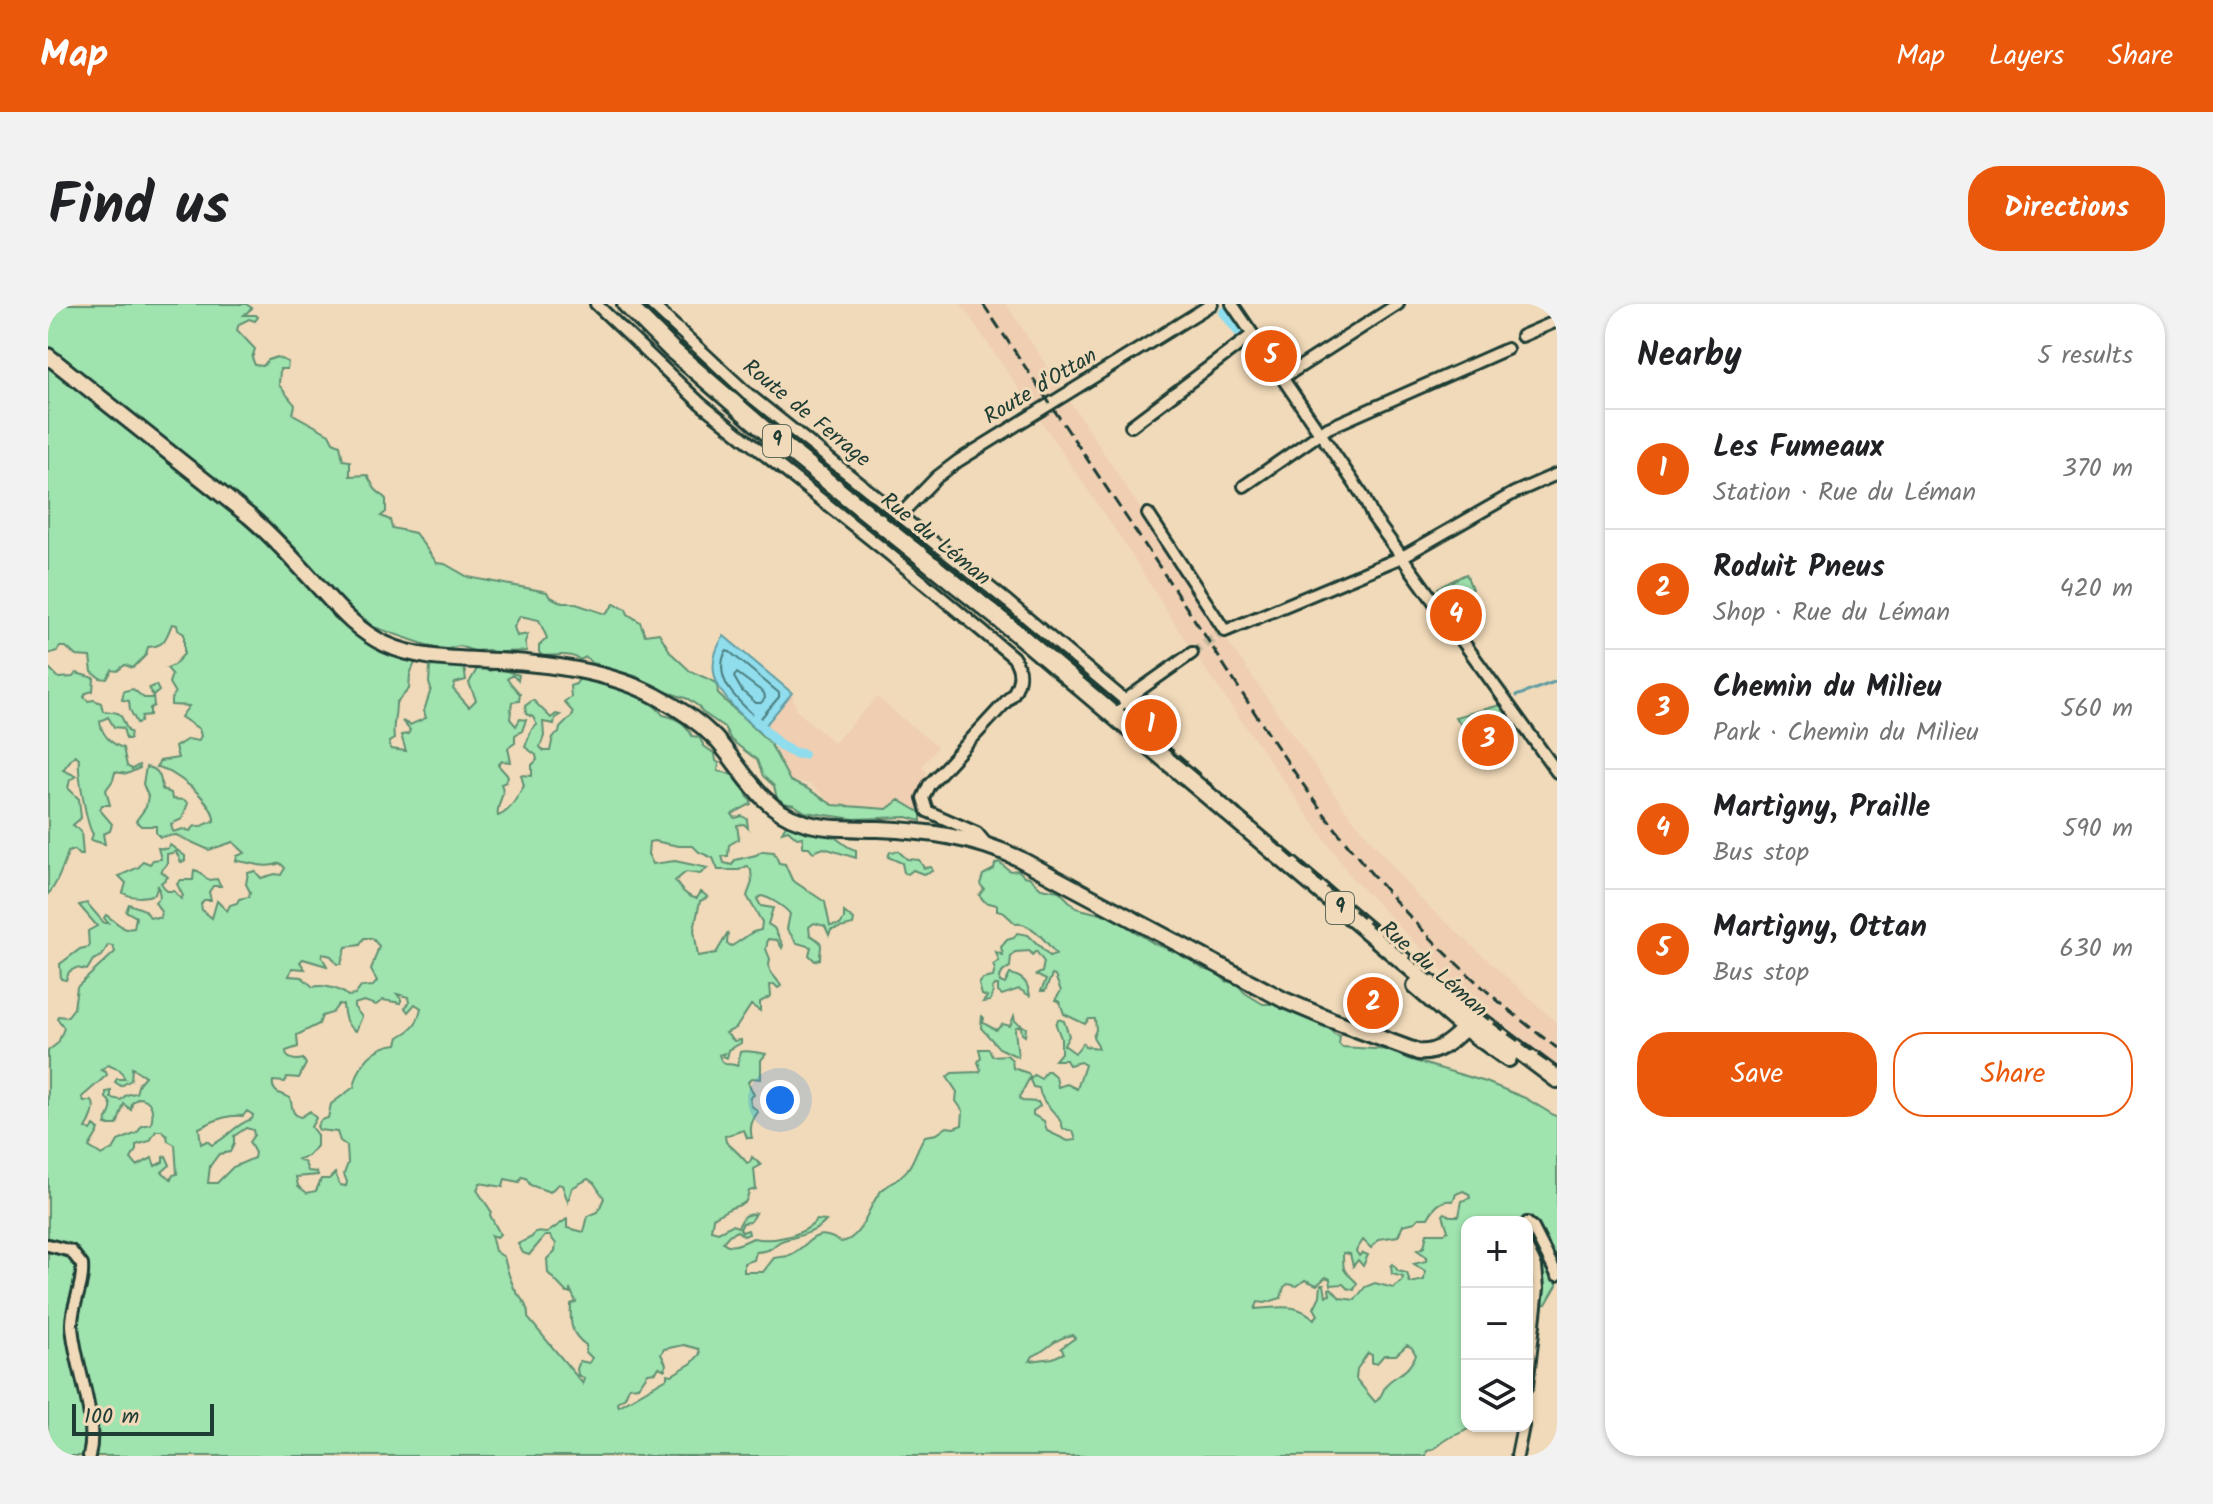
<!DOCTYPE html>
<html lang="en">
<head>
<meta charset="utf-8">
<style>
  body { margin:0; font-family:Kalam,sans-serif; background:#f2f2f2; color:#202124 }
  .controls { position:absolute; right:24px; bottom:24px; display:grid; overflow:hidden; border-radius:16px; box-shadow:0 2px 6px #0004 }
  .controls button { width:72px; height:72px; display:grid; place-items:center; padding:0; border:0; border-bottom:2px solid #e0e0e0; background:#fff; color:#202124; font:40px sans-serif }
  .scale { position:absolute; left:24px; bottom:20px; width:142px; box-sizing:border-box; padding-left:8px; border:4px solid #1f3d34; border-top:0; font-size:22px; line-height:28px; white-space:nowrap; color:#1f3d34; -webkit-text-stroke:6px #f1dab9; paint-order:stroke }
  .you { position:absolute; left:732px; top:796px; width:28px; height:28px; margin:-20px; border:6px solid #fff; border-radius:50%; background:#1a73e8; box-shadow:0 0 0 12px #1a73e833 }
  .badge { display:grid; place-items:center; width:52px; height:52px; border-radius:50%; background:#ea580c; color:#fff; font-size:26px; font-weight:700 }
  .pin { position:absolute; translate:-50% -50%; border:4px solid #fff; box-shadow:0 2px 8px #0006 }
  .list { margin:0; padding:0; list-style:none }
  h2 { display:flex; justify-content:space-between; align-items:center; height:104px; margin:0; padding:0 32px; font-size:34px }
  h2 small { font-size:26px; font-weight:400; color:#757577 }
  .list li { display:grid; grid-template-columns:52px 1fr auto; gap:24px; align-items:center; box-sizing:border-box; height:120px; padding:0 32px; border-top:2px solid #e0e0e0 }
  .list b { display:block; font-size:30px; white-space:nowrap }
  .list p { margin:0; font-size:26px; white-space:nowrap; color:#757577 }
  .list em { font-size:26px; font-style:normal; color:#757577 }
  .actions { display:flex; gap:16px; padding:24px 32px }
  .actions a { flex:1; padding:18px 0; border:2px solid #ea580c; border-radius:32px; text-align:center; font-size:28px; color:#ea580c }
  .actions .main { background:#ea580c; color:#fff }
  .icon { flex:none; width:44px; height:44px; fill:none; stroke:currentColor; stroke-width:2; stroke-linecap:round; stroke-linejoin:round }
  .map { position:relative; flex:none; width:1509px; height:1152px; overflow:hidden; border-radius:32px }
  header { display:flex; align-items:center; gap:48px; box-sizing:border-box; height:112px; padding:0 40px; background:#ea580c; color:#fff }
  header strong { font-size:38px }
  nav { display:flex; gap:44px; margin-inline-start:auto; font-size:28px }
  .intro { display:flex; align-items:center; justify-content:space-between; box-sizing:border-box; height:192px; padding:0 48px }
  h1 { margin:0; font-size:56px }
  .button { padding:20px 36px; border-radius:32px; background:#ea580c; color:#fff; font-size:28px; font-weight:700 }
  main { display:flex; gap:48px; padding:0 48px }
  aside { flex:1; background:#fff; border-radius:32px; box-shadow:0 2px 6px #0004 }
  .map>svg:first-child { display:block }
  .built { fill:#efceb2 }
  .green { fill:#9fe3af; stroke:#5f9072; stroke-width:2; fill-rule:evenodd }
  .water { fill:#8fdded; stroke:#629da3; stroke-width:2 }
  .lines { fill:none; stroke-linecap:round; stroke-linejoin:round }
  .shore { stroke:#4c7d7e; stroke-width:2 }
  .stream { stroke:#629da3; stroke-width:3 }
  .canal { stroke:#8fdded; stroke-width:10 }
  .street-tunnel { stroke:#c7bb9e; stroke-width:10; stroke-dasharray:10 5; stroke-linecap:butt }
  .street-casing { stroke:#1f3d34; stroke-width:16 }
  .secondary-casing { stroke:#1f3d34; stroke-width:20 }
  .primary-casing { stroke:#1f3d34; stroke-width:22 }
  .street { stroke:#f1dab9; stroke-width:10 }
  .secondary { stroke:#f1dab9; stroke-width:14 }
  .primary { stroke:#f1dab9; stroke-width:16 }
  .rail { stroke:#1f3d34; stroke-width:3; stroke-dasharray:12 6; stroke-linecap:butt }
  .labels { text-anchor:middle; dominant-baseline:central; stroke-width:6; stroke-linejoin:round; paint-order:stroke }
  .shield { fill:#f1dab9; stroke:#5e6c5c; stroke-width:2 }
  .shield-label { font-size:20px; font-weight:bold; fill:#1f3d34 }
  .street-label { font-size:22px; fill:#1f3d34; stroke:#f1dab9 }
</style>
</head>
<body>
<header>
<strong>Map</strong>
<nav><a>Map</a><a>Layers</a><a>Share</a></nav>
</header>
<div class="intro"><h1>Find us</h1><a class="button">Directions</a></div>
<main>
<div class="map">
<svg width="1509" height="1152" viewBox="0 0 1509 1152">
  <rect width="100%" height="100%" fill="#f1dab9"/>
  <filter id="ink" filterUnits="userSpaceOnUse"><feTurbulence type="fractalNoise" baseFrequency=".0125" numOctaves="2"/><feDisplacementMap in="SourceGraphic" scale="16" xChannelSelector="R" yChannelSelector="G"/><feConvolveMatrix kernelMatrix="1 2 1 2 8 2 1 2 1" color-interpolation-filters="sRGB"/></filter>
  <g filter="url(#ink)">
    <g class="built">
      <path d="M913,0H958L1171,325L1296,504L1368,591L1509,719V769L1394,686L1402,674L1304,574L1141,342L1072,233Z"/>
      <path d="M676,332L744,389L748,406L786,439L829,393L889,443L874,463L878,467V476L868,490L873,507L785,500L762,480L743,477L724,437L683,401L671,386L666,368L667,353Z"/>
    </g>
    <g class="green">
      <path d="M0,0H198L204,4L196,11H208L210,13L207,17L201,15L191,20L189,26L207,45L204,54L207,61L215,62L220,56L229,53L240,58L239,65H232L231,81L247,101L245,110L281,130L285,138L292,141L295,156L302,157V172L319,171L327,185L338,195V208L333,212L342,216L344,224L367,229L389,259L397,260L420,273L499,288L501,292L514,299H525L558,310L566,300L578,305L580,310L592,318L597,331L611,329L623,349L642,367L669,379L670,390L722,439L742,477L758,484L785,501L839,505L851,496L873,509V517L859,513L806,515L757,508L746,501L735,499L729,495L726,482L715,472L709,456L683,436L676,423L654,408L650,402L640,395L613,386L590,373L573,368H559L550,360L544,359L538,353L532,356C522,348 506,352 494,352L491,348V342L499,334L491,316L472,312L466,323L469,332L480,330L477,338L479,347L455,348L450,351L441,346L426,347L411,342L400,345L387,344L323,322L317,315L310,313L301,321C306,336 349,355 364,355L367,359L362,370L361,385L348,399C348,414 344,420 346,435L341,438L343,445L358,447L353,431L360,430L362,426L354,417L362,421L378,414L376,407L383,385L381,379L382,362L416,363L418,376L407,379L405,385L421,403L428,396L421,379L429,365L435,364L442,367L448,364L471,371L470,376L464,371L459,375L472,390L471,397L464,398L462,415L468,422L472,415L478,416L474,427L467,431V439L460,444L463,458L454,457L450,461L460,472L458,478L453,480C459,491 447,501 450,512C463,507 468,494 476,482L473,471L484,472V461L489,456L488,451L477,443L484,425L489,421L485,413L478,410L477,402L485,396L503,414L508,410L512,411L507,414L506,420L495,418L496,432L492,443L496,447H502L505,433L511,429L512,424L525,411L524,407L516,398L523,393L522,382L528,380L531,375C558,378 598,389 615,411C628,414 638,419 644,432L651,433L656,442L667,450L668,457L671,459L670,467C678,468 688,471 694,479C699,485 696,490 703,497V500L684,510L687,514L694,512L699,515L700,524L696,520L689,521L691,535L681,541L680,552H674L676,559L684,561L687,556L708,551L714,547L726,548L731,559L737,560L744,576L777,598L782,622L792,621L796,615V608L806,616L805,621L783,626L781,631L777,622L766,619L761,623L762,631C778,641 772,638 772,655L767,657L761,651L763,643L749,639L739,625L742,610C737,603 721,593 713,592L709,595L713,602L725,604L720,620L726,624L735,641L734,644L729,636L720,635L718,645L722,655C718,670 728,671 733,682L730,684L726,680L722,681L723,692L712,698V707L703,701L688,724L678,729L686,737L693,736V739L681,746L679,754L675,752L677,749L671,751C676,766 681,757 689,762L692,748C698,746 713,749 718,750L713,756V775L703,774L700,778L706,791L702,794L703,801L710,808C704,816 701,823 704,834H699L696,826L677,832L678,838C686,845 693,851 699,859L702,858L704,853L713,861L706,865L708,885L701,887C698,902 696,899 683,904C678,906 671,911 665,914L663,926L670,928L684,921L690,923L696,912L707,909L702,918L695,919L692,925L694,928L700,926L701,930L696,932L689,927L681,931L675,938C683,946 696,938 705,934C725,938 756,932 769,916L778,917C768,929 750,932 736,936C724,939 729,947 708,948L706,956L696,959V968H715L726,954C731,953 735,953 740,952C763,942 764,920 793,938C816,935 819,901 834,886C842,879 852,875 859,866C867,856 869,843 877,832L889,830L899,823L906,824L914,821L915,807L908,797L909,788L899,773L904,769L931,768L933,766L930,758L933,753L931,745H941L944,752L959,751L964,756L965,764L980,769L982,773L971,794L974,797L990,798L992,802L985,807V811L996,817L999,827L1020,837L1028,836L1025,827L1015,825C1013,809 993,802 991,784L985,783L982,776L986,771L993,775L998,767H1001L1008,773L1010,783L1019,780L1029,785L1037,761L1032,758L1021,761L1018,756H1007L1013,749V734L1008,721L1010,715L1016,717L1021,732L1016,741L1027,749L1035,739L1037,742L1050,744V741L1045,733L1048,726L1047,715H1041L1037,720L1016,710L1012,698L1007,696L1013,687L1007,672L1004,671L997,687H993L998,676L988,671L994,668L996,658L988,647L984,651L982,647L967,648L963,652L962,663C955,666 951,670 952,678L957,680L962,670C976,673 980,679 982,692L971,685L954,691L950,688V681H948L944,684L945,688L942,697L935,698L939,693L934,691L931,680L935,675L945,673L947,665L945,661L951,657L948,648L955,651L953,643L959,636L966,634L969,629L980,631L1002,652L1008,650C999,639 984,618 968,620L954,607H949V601L937,598L931,591L936,585L932,580L935,571L946,565L947,560L951,558L962,567L970,566L976,572L981,573L993,584L1011,587L1028,604L1064,613L1107,640L1136,651L1155,665L1168,668L1178,677L1189,680L1197,689L1215,700H1228L1278,720L1286,730L1292,732L1291,740L1294,743L1343,746L1360,755L1438,778L1477,794L1509,813V981L1498,1000L1492,1001L1488,990L1479,992V918H1419V1122H1424C1416,1129 1407,1130 1398,1136C1390,1141 1389,1145 1379,1147L1378,1152H0V747L10,739L16,724L9,714L10,712L19,713L26,704L29,683L67,648L65,642L60,641L54,652L45,656L39,666L28,664L21,668L18,676L13,675L12,660L32,645L41,643L40,627L49,622L31,601L39,599L56,619H60L56,614L58,611L77,625L86,624L88,613L78,607L81,600L97,606L102,613L112,614L113,608L107,598L112,593L110,581L107,590C97,594 84,594 75,589L78,579L71,572L91,563L95,557L102,560L105,556L113,555L110,544L119,545L122,541L137,552V557L133,558L128,548L119,550V560L113,567L120,573L113,579L119,587H126L133,595L135,592L129,580L133,576H145L146,566L150,567L160,576L169,575L173,582H165L161,588L163,596H156L153,600L154,606L164,614L169,597L179,607L182,601L189,599L191,595L201,593L202,588L198,580L200,569L207,567L213,574L227,570L233,571L237,564L232,559C218,566 204,558 188,557L189,552L197,549L185,538L161,546L128,531L112,533L108,529V522H93L88,517L98,503L100,492L95,480L98,463C112,465 113,473 114,485L123,489L124,495L136,496L140,499L134,515L123,520L125,528L135,525L142,527L147,522L151,523L166,517C168,498 122,463 108,463L112,457L130,454L127,443L140,435L150,437L153,432L151,425L133,413L141,402L123,401V396L127,389L121,379L124,370L119,364L126,361L136,350V330L130,326L129,321L124,320C118,333 118,342 100,343L98,351L85,364L77,361L69,367L64,366L59,375L52,374L44,368L42,353L28,352L18,343H12L9,347L0,350ZM606,537L631,542H645L651,548L665,554L670,566H691L699,562L703,566L704,578L699,592L714,618L713,626L705,628L684,642L679,640L680,629L668,649L650,652L646,626L652,597L660,593L653,588L649,594C639,594 632,584 627,577L638,568L652,570L660,564L627,557L605,560L600,550L601,538ZM316,634H324L331,642L323,666L329,677L325,682L313,683L307,691L300,692C293,685 275,680 265,683L254,673L241,672L244,664L257,665L252,658L255,655L279,662L274,653L275,650L283,652L289,660H293L298,643L312,641ZM349,690L360,693L361,699L357,704L360,708L367,700L373,704C369,721 367,724 351,733L349,740C325,742 311,760 306,783L283,800L280,814L273,816L269,822L271,826L289,828L292,837L299,842L300,859L296,870L299,878L298,882L292,881L287,869L281,875H273L268,887L259,889L250,882L248,873L270,871L269,868L260,867L257,859L250,855L260,852L269,842V831L263,823L268,814L262,807L253,813C242,810 245,802 242,794C234,790 223,789 225,777L237,778L239,773L251,774L258,760L255,755C248,757 238,756 238,747L250,743L249,731L271,720L274,712L284,709L291,700L295,701C296,711 297,722 308,727L314,713L306,703V700L316,697L328,701L335,696L353,699V695ZM60,761L72,766L77,775H69L67,778L73,782L83,776L84,764L97,772L91,779L88,789L78,791L73,796L63,794V787L58,788V794C69,803 60,809 57,821H69L76,800L83,806L84,799L90,794C105,794 106,809 103,820L94,822L89,829L70,837L66,844L54,851L41,843L51,826L46,822L43,826L38,824C42,818 49,804 44,797H36L34,793L59,771L58,768L53,766ZM199,807L205,811L204,815C187,820 180,834 164,841L159,837L153,840L151,824C166,817 179,810 195,812ZM198,824L205,826L206,831L201,838L207,849L206,854L185,863L169,879H160L162,862L171,850L182,848L186,840V832ZM108,827H114L119,832L120,837L127,841L129,870L125,871L123,875L114,868L122,861L118,852L115,853V858L107,862L104,854L89,862L83,855L88,846V841L102,837ZM474,873L478,874L482,881L502,888L510,880L514,881L520,898L524,884L540,875L546,879L556,894L550,908L540,912L536,928L519,924V915L499,929L487,928L484,933L470,940L475,949L481,951L497,932H502L508,940L507,947L499,955L500,969L519,989H522V985L528,998L523,1000C522,1018 522,1030 538,1041V1048L544,1054L541,1059L532,1057L529,1065L530,1071L536,1074L535,1080L480,1014C481,1000 472,995 466,984C462,975 458,962 456,953L447,947L443,931L449,933L452,930L442,911L443,907L429,886L432,879L455,883L457,875L471,878ZM1415,887L1421,890L1422,894L1414,897L1411,912H1402L1397,909L1395,911L1400,927L1397,929H1379L1376,943L1369,946L1379,953L1378,957L1366,960L1377,967L1376,976L1362,979L1359,969L1350,967L1345,960L1343,962L1344,970L1355,973L1354,978L1345,984L1327,979L1317,983L1307,996L1292,994L1283,984L1281,985L1282,991L1278,992L1276,981H1273L1272,992L1266,1004L1270,1011L1266,1015C1248,998 1231,1004 1207,1005L1210,998L1217,999L1233,994L1236,983L1240,980L1249,982L1257,976L1269,981L1278,973L1282,975L1283,981L1295,980L1299,984L1306,986L1309,979C1296,965 1295,971 1295,949L1302,950L1305,962L1310,956L1315,962L1320,951L1315,949L1311,952L1308,947L1315,936L1323,944L1331,935L1350,932L1355,921L1367,918L1371,914H1380C1385,905 1392,895 1405,897L1408,890ZM1024,1031L1027,1034L1013,1044L1016,1049L1005,1054L982,1057L985,1052C1000,1046 1006,1034 1024,1031ZM636,1041L651,1045L652,1050L644,1059L624,1071L619,1070V1074L571,1102L569,1098L577,1093L581,1083L591,1082L600,1069L608,1068L611,1063L617,1066L618,1060L613,1050L616,1045ZM1359,1041L1364,1044L1368,1051C1359,1068 1357,1066 1342,1077C1334,1083 1336,1092 1327,1098L1308,1075L1309,1065L1320,1049L1324,1051V1059H1329L1336,1051H1348Z"/>
      <path d="M1418,270L1424,285L1398,297L1390,284Z"/>
      <path d="M0,363L11,374L25,373L28,369L46,374L45,387L38,389L36,393L40,397L46,396L53,399L55,407C73,409 71,406 78,423C84,434 83,422 82,435H78L75,424L66,423L60,413L52,417C53,430 63,440 75,444L79,462L84,465L91,461L92,464L79,470L67,468L65,476L58,486L62,501H54L52,506L64,520L62,527L55,530L57,540L43,536L45,530C39,523 29,466 31,454L27,451C23,455 18,462 15,466L28,472L22,476L20,484L31,495L33,514L25,521L33,527L35,551H31L26,546L20,548C16,560 9,582 0,590Z"/>
      <path d="M108,381L111,387L105,392L106,402L102,404V411L94,412L93,418L89,419L82,406L81,397L74,396L76,387L85,385L96,394H103L105,392L101,384Z"/>
      <path d="M1453,401L1469,422L1437,449L1407,413Z"/>
      <path d="M738,521C751,526 765,525 779,529C791,533 795,543 808,546V554L776,544L765,548L761,543H755V533L749,534L740,526L734,528Z"/>
      <path d="M850,547L859,555L871,556L876,564L883,563L885,567L875,570L865,566L860,570L856,569L854,559L840,553L842,548Z"/>
      <path d="M934,712L936,714L935,719L948,726L955,720L962,722L966,712L967,717L978,724L977,732L974,730L973,722L968,723L967,726L970,753L951,744L933,724Z"/>
    </g>
    <path class="water" d="M676,332L744,389L712,428C684,402 647,374 676,332Z"/>
    <g class="lines">
      <g class="shore">
        <path d="M678,347L682,348L731,389V393L713,414H709C690,397 664,375 678,347Z"/>
        <path d="M689,369L716,389L717,394L713,399H708L694,387L686,373Z"/>
      </g>
      <path class="stream" d="M1468,392L1509,377"/>
      <g class="canal">
        <path d="M1176,8L1190,27"/>
        <path d="M707,415C720,429 735,450 755,450"/>
      </g>
      <path class="street-tunnel" d="M1144,349L1177,327"/>
      <defs>
        <g id="street">
          <path d="M548,0L653,100L840,249L965,353C974,366 973,377 965,390L881,481L875,494L879,507L929,529L939,541"/>
          <path d="M603,0L700,90L960,298L1079,398"/>
          <path d="M1184,0L1315,192L1325,213L1509,468"/>
          <path d="M1474,32L1509,17"/>
          <path d="M1236,73L1350,0"/>
          <path d="M1083,122L1204,31"/>
          <path d="M1196,182L1280,124L1459,45"/>
          <path d="M1100,210L1177,327L1354,253L1466,189L1509,170"/>
          <path d="M851,212L889,173L910,157L1164,0"/>
          <path d="M1068,413L1083,392L1144,349"/>
          <path d="M1479,919L1485,924L1509,971"/>
          <path d="M0,941L23,947L34,961C36,983 23,1001 24,1022C27,1064 51,1113 41,1152"/>
          <path d="M1479,944L1488,963L1490,984L1479,1082"/>
          <path d="M1469,1152L1475,1122"/>
        </g>
        <path id="secondary" d="M0,52L201,212C226,233 247,257 269,281C289,303 309,327 337,340C371,356 412,355 450,357C502,360 561,367 608,392C629,403 650,417 667,434C694,463 711,504 752,517C776,526 804,524 830,525C879,527 925,533 970,554L1236,696L1286,717L1370,748C1394,751 1409,730 1426,716"/>
        <g id="primary">
          <path d="M578,0L624,46L720,129L965,326L1380,678L1509,775"/>
          <path d="M1368,682L1411,719L1460,754"/>
        </g>
      </defs>
      <use href="#street" class="street-casing"/>
      <use href="#secondary" class="secondary-casing"/>
      <use href="#primary" class="primary-casing"/>
      <use href="#street" class="street"/>
      <use href="#secondary" class="secondary"/>
      <use href="#primary" class="primary"/>
      <g class="rail">
        <path d="M593,0C736,142 903,259 1057,389C1207,514 1346,654 1509,764"/>
        <path d="M935,0C1008,109 1082,218 1154,327C1200,398 1245,471 1297,537C1358,615 1430,685 1509,744"/>
      </g>
    </g>
  </g>
  <g class="labels">
    <g class="shield">
      <rect x="715" y="121" width="28" height="32" rx="6"/>
      <rect x="1278" y="588" width="28" height="32" rx="6"/>
    </g>
    <g class="shield-label">
      <text x="729" y="137">9</text>
      <text x="1292" y="604">9</text>
    </g>
    <g class="street-label">
      <text transform="translate(993 83) rotate(-31)">Route d'Ottan</text>
      <text transform="translate(758 110) rotate(39)">Route de Ferrage</text>
      <text transform="translate(887 236) rotate(39)">Rue du Léman</text>
      <text transform="translate(1385 666) rotate(41)">Rue du Léman</text>
    </g>
  </g>
</svg>
<div class="controls">
<button>+</button>
<button>−</button>
<button><svg class="icon" aria-label="layers" viewBox="0 0 24 24"><path d="M12 4l9 5-9 5-9-5zM3 14l9 5 9-5"/></svg></button>
</div>
<div class="scale">100 m</div>
<div class="you"></div>
<div class="pin badge" style="left:1103px;top:421px">1</div>
<div class="pin badge" style="left:1325px;top:699px">2</div>
<div class="pin badge" style="left:1440px;top:436px">3</div>
<div class="pin badge" style="left:1408px;top:311px">4</div>
<div class="pin badge" style="left:1223px;top:52px">5</div>
</div>
<aside>
<h2>Nearby<small>5 results</small></h2>
<ul class="list">
<li><span class="badge">1</span><div><b>Les Fumeaux</b><p>Station · Rue du Léman</p></div><em>370 m</em></li>
<li><span class="badge">2</span><div><b>Roduit Pneus</b><p>Shop · Rue du Léman</p></div><em>420 m</em></li>
<li><span class="badge">3</span><div><b>Chemin du Milieu</b><p>Park · Chemin du Milieu</p></div><em>560 m</em></li>
<li><span class="badge">4</span><div><b>Martigny, Praille</b><p>Bus stop</p></div><em>590 m</em></li>
<li><span class="badge">5</span><div><b>Martigny, Ottan</b><p>Bus stop</p></div><em>630 m</em></li>
</ul>
<div class="actions"><a class="main">Save</a><a>Share</a></div>
</aside>
</main>
</body>
</html>
